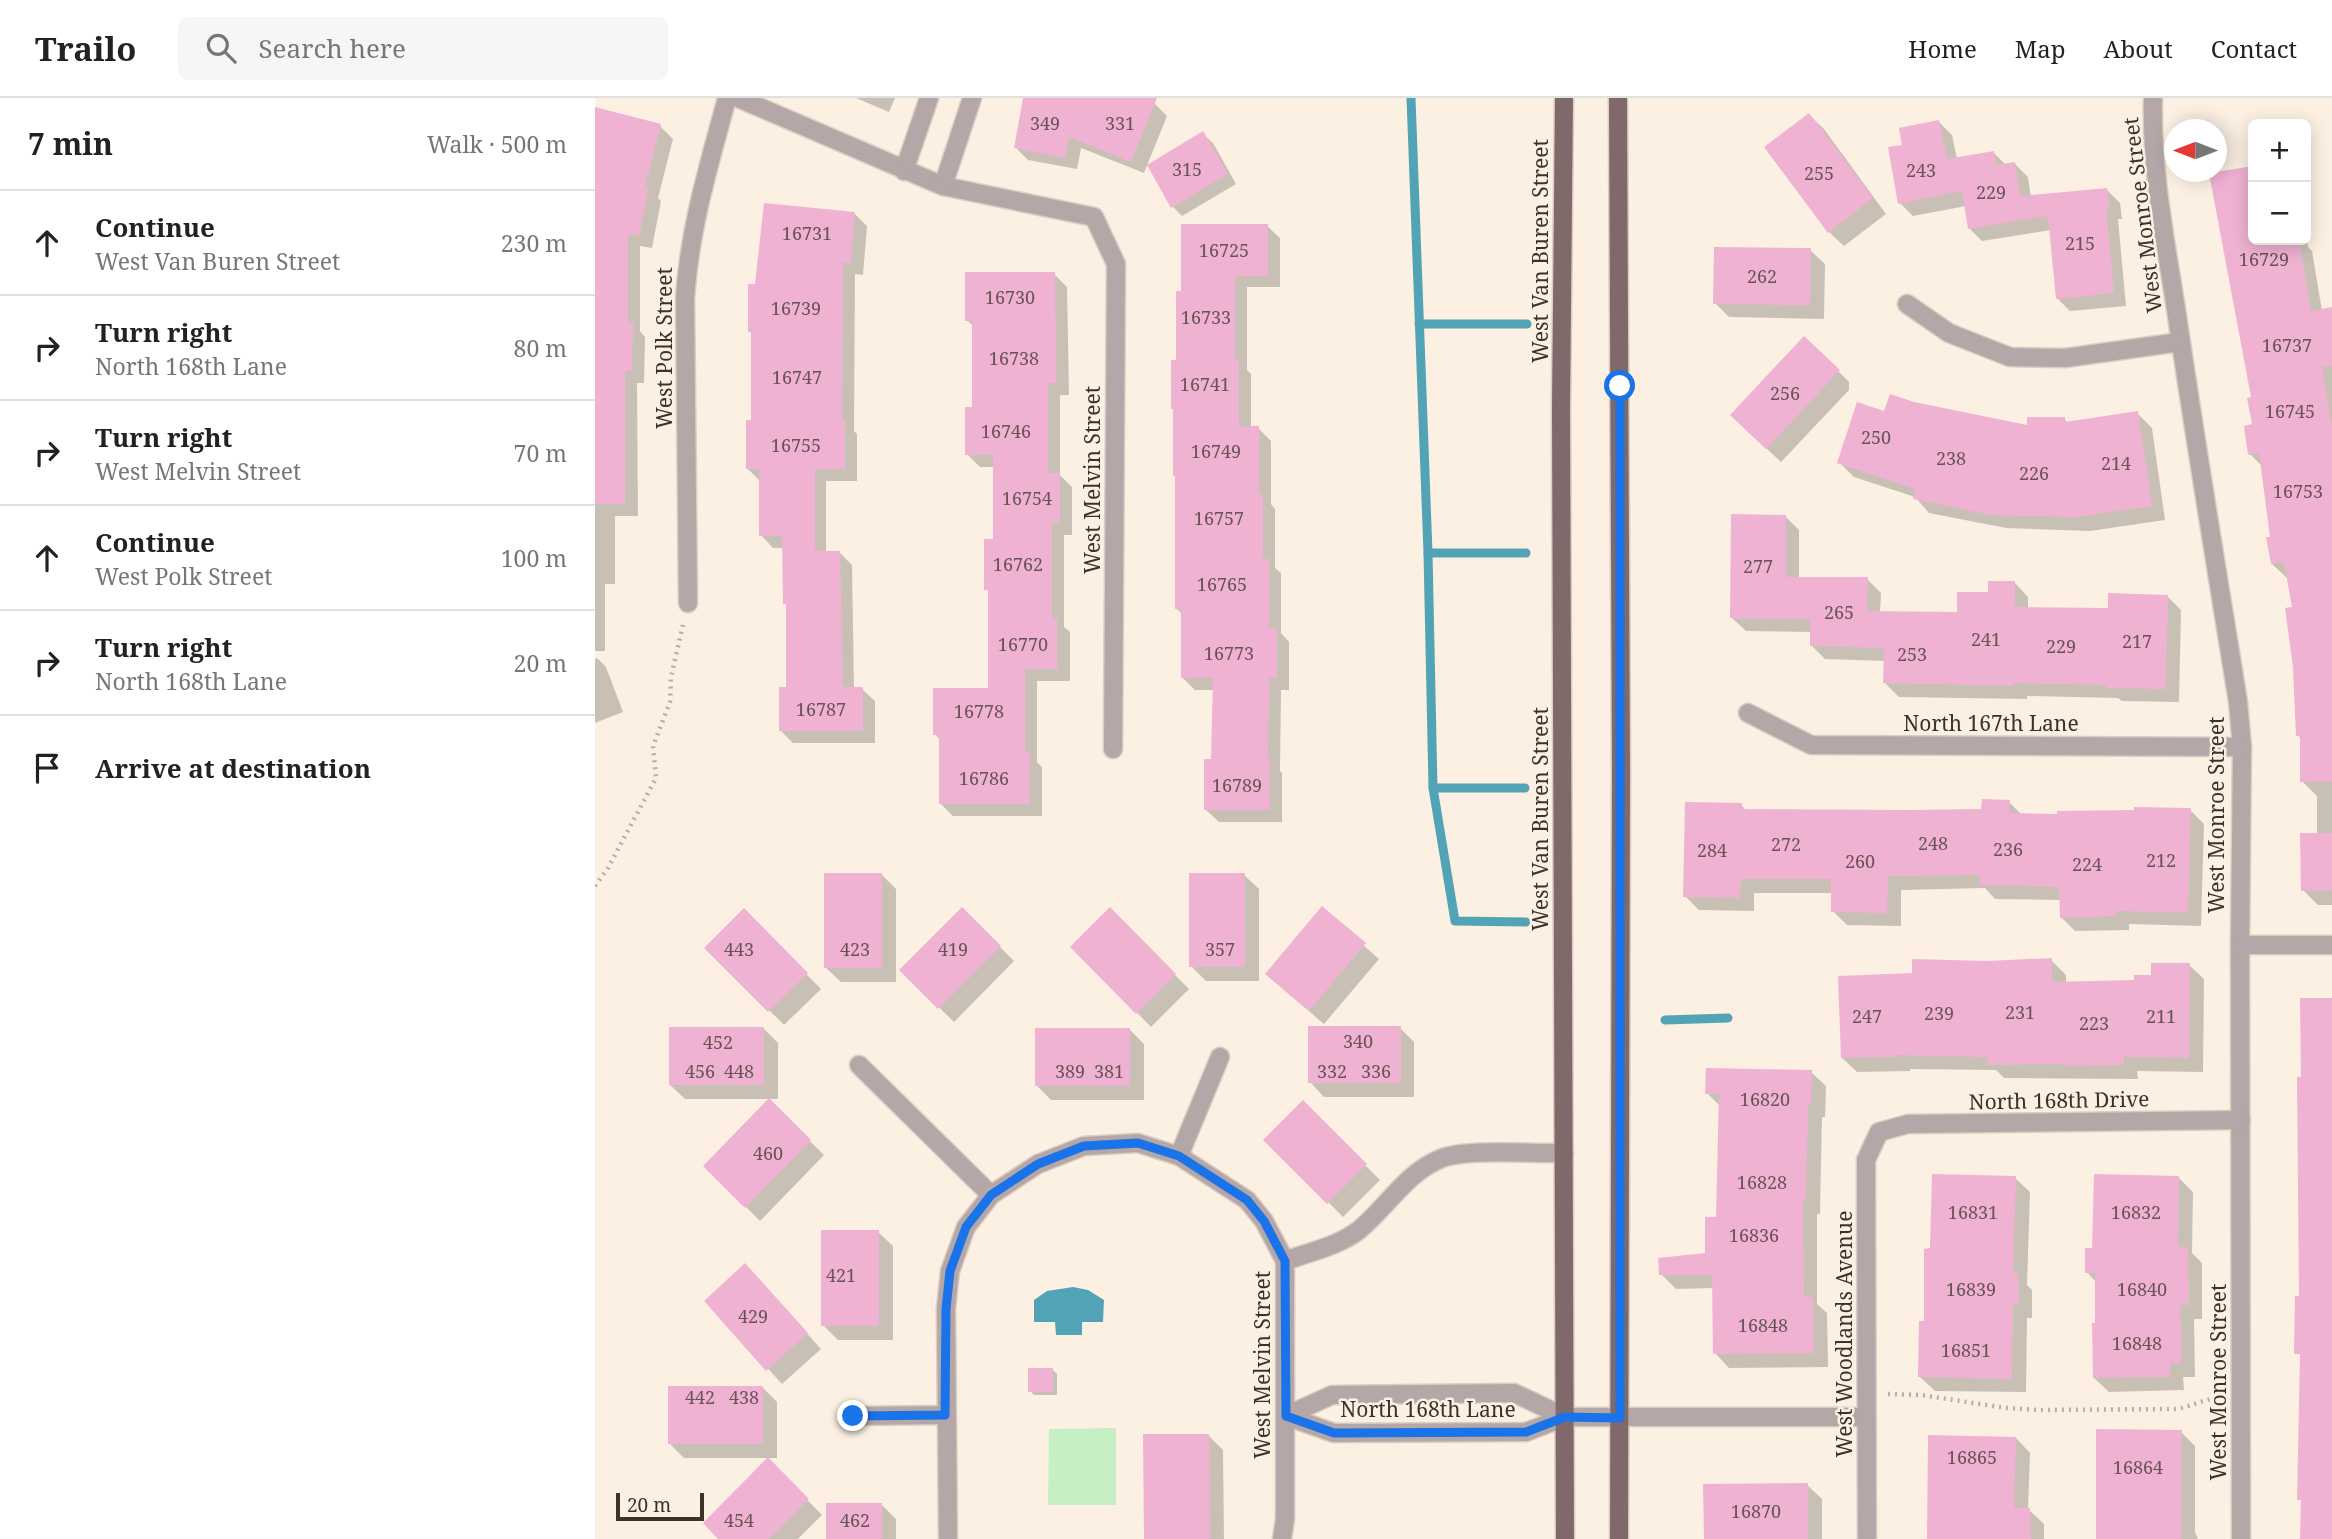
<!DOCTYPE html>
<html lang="en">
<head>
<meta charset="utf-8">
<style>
  body { margin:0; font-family:"Noto Serif",serif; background:#f6f6f6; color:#222 }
  .controls { position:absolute; right:21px; top:21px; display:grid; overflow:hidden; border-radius:10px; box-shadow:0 4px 18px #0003 }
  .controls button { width:63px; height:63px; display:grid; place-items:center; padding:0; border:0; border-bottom:2px solid #e0e0e0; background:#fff; color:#222; font:35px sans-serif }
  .compass { position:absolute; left:1569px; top:21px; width:63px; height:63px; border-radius:50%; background:#fff; box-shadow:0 4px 18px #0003; rotate:270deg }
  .scale { position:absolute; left:21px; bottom:18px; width:88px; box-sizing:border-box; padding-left:7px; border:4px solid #3b332b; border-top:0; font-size:19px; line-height:24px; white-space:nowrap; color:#3b332b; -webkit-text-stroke:5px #fcf0e3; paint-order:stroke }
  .stop { position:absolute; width:21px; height:21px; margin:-16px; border:5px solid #1a73e8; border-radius:50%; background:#fff }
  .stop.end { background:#1a73e8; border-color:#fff; box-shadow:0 2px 7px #0008 }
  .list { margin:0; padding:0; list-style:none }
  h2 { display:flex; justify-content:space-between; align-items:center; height:91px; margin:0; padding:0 28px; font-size:30px }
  h2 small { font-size:23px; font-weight:400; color:#767676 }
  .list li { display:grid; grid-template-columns:46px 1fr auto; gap:21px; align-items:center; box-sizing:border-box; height:105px; padding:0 28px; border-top:2px solid #e0e0e0 }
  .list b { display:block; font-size:26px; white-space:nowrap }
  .list p { margin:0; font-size:23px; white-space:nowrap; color:#767676 }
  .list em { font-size:23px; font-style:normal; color:#767676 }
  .icon { flex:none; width:38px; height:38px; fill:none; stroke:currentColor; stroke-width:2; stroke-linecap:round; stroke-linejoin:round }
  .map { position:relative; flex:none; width:1737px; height:1441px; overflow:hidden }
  header { display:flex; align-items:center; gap:42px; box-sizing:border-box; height:98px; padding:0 35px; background:#fff; border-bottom:2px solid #e0e0e0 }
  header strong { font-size:33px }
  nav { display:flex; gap:38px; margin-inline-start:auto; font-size:24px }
  .search { width:490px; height:63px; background:#f6f6f6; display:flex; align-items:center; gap:18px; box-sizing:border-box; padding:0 24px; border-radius:10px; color:#767676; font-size:26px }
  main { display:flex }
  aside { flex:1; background:#fff }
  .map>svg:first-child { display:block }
  .green { fill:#c7efc4 }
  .water { fill:#53a3b7 }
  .shadow { fill:#0003 }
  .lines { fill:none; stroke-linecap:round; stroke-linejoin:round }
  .stream { stroke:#53a3b7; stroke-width:9 }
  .building { fill:#f0b2d3 }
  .minor-casing { stroke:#d9cec2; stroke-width:21 }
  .major-casing { stroke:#d9cec2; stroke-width:21 }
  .path { stroke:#b9aea3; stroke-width:4.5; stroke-dasharray:2 5; stroke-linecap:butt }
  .minor { stroke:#b5a7a7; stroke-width:18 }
  .major { stroke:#80696a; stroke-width:18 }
  .route { stroke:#1a73e8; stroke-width:9 }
  .labels { text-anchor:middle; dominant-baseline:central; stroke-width:5; stroke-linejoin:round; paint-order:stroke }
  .number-label { font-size:18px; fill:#685355 }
  .street-label { font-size:21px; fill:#3b332b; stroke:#fcf0e3 }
</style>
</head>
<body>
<header>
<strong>Trailo</strong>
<div class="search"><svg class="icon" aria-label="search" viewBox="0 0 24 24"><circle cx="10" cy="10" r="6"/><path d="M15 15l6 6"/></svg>Search here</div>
<nav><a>Home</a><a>Map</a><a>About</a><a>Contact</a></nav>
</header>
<main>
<aside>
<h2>7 min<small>Walk · 500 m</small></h2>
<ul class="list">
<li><svg class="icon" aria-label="ahead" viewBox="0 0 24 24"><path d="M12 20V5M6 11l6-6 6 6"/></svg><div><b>Continue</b><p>West Van Buren Street</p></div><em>230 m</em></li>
<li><svg class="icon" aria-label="right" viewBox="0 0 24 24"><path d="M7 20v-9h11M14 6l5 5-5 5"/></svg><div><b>Turn right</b><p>North 168th Lane</p></div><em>80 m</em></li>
<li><svg class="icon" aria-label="right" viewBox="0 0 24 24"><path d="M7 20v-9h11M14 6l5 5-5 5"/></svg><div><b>Turn right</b><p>West Melvin Street</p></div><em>70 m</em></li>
<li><svg class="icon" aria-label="ahead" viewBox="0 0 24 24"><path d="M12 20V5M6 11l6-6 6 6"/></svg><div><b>Continue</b><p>West Polk Street</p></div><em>100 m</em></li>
<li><svg class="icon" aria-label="right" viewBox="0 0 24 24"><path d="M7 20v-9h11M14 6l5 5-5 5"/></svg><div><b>Turn right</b><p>North 168th Lane</p></div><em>20 m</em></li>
<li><svg class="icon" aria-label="arrive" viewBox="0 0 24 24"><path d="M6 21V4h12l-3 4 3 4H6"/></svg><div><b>Arrive at destination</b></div></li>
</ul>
</aside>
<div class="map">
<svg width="1737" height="1441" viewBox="0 0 1737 1441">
  <rect width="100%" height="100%" fill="#fcf0e3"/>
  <path class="green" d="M521,1330V1407H453L454,1331Z"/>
  <path class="water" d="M478,1189L493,1192L509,1202L508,1224H487V1237H461L460,1224H439V1202L452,1193Z"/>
  <g class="shadow">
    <path d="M261,0H300L294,14Z"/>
    <path d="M430,0H546L559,5L572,18L549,75L486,50L482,71L433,62L421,50Z"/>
    <path d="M0,11L65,28L78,41L63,100L66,103L57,150L45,148V233L50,239L49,285H42L43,418H20V486H10V553H0Z"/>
    <path d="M1214,17L1229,31L1291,116L1249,148L1234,134Z"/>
    <path d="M1344,24L1357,37L1362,61L1399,55L1411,67L1420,66L1433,79L1436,99L1512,92L1525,105L1527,121H1523L1531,208L1475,213L1462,200L1456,132L1387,143L1374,130L1371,108L1318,118L1305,105L1309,48Z"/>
    <path d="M608,36L618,45L641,86L587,118L578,109Z"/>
    <path d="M1658,69V142H1711V135L1713,149L1717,153L1727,213H1737V807H1723L1708,792L1722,737V698L1707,683L1706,641L1703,637L1699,511L1692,480L1677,466V440L1667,368L1655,356L1659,328V301L1616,76Z"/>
    <path d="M260,116L272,128L268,177L260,176L259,333L262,336V383H231V455H245L257,467L259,591H267L280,603V645H198L185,632L193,591V508L190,505L189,450H178L166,437V384L153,371L158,324V236L155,234L162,188Z"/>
    <path d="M672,128L685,140V189H652V272L656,276V330H663L676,343V406L680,411V470L686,475V535L694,544V592H686L685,673L687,675V724H624L611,712L618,663L620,592H600L587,579V516L582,511L583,263L587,194Z"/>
    <path d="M1215,152L1230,166L1229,221L1134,219L1120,205Z"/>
    <path d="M459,176L472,189L474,297H465V377L477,389V437H469V529L475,534V583H442V664L447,669V718H358L345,705V642L340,636L395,592V494L391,491L400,443V369H385L372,356L379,311V229L372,222Z"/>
    <path d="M1239,269L1254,284V292L1186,364L1151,332Z"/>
    <path d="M1318,306L1433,329L1469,321L1474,326L1542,315L1557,330L1570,422L1495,433L1411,430L1334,415L1320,399L1259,379L1244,364L1290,315Z"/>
    <path d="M1190,418L1204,432V481H1272L1286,495L1285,515L1364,516L1394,495L1420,485L1433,499V510L1515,512L1572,498L1586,512L1584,604L1527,603L1523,600L1432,598V601L1304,599L1290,585L1291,563L1230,561L1217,548V534L1151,533L1137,520Z"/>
    <path d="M2,560L11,569L28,614L0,625V561Z"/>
    <path d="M1414,704L1427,717L1595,712L1609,726L1606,828L1534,826V832L1480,833L1466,819V802L1400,801L1390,790L1306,792V828L1252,827L1238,813V795H1159V813L1104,812L1090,798L1146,707L1152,713H1388Z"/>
    <path d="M287,777L301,791V884H246L231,870Z"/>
    <path d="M649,777L664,791V883H611L596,868Z"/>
    <path d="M367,811L419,863L359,924L306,872Z"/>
    <path d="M727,811L784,861L729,926L687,890Z"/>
    <path d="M515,812L594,891L556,929L478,849Z"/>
    <path d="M149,813L226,891L189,927L112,850Z"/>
    <path d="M1456,862L1471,877V885L1540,884L1594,867L1609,881L1608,974L1542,973L1543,981L1409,980L1401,972L1315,971V973L1262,974L1247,960L1319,877L1392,864Z"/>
    <path d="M805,930L819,944V999H729L715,984Z"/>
    <path d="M169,931L183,945V1001H90L75,987Z"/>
    <path d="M535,932L549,946V1002H456L441,987Z"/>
    <path d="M1216,974L1231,988L1230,1019H1227L1225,1116H1222V1206L1232,1215L1233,1269L1134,1270L1120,1255L1119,1190L1081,1191L1066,1176L1112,1157L1123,1121L1125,1008L1112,995Z"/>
    <path d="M174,1003L229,1057L165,1123L110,1068Z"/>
    <path d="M708,1005L785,1082L748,1119L671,1042Z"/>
    <path d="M1420,1080L1435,1094L1432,1187L1437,1192V1220H1432L1431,1294L1340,1293L1325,1279L1331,1225Z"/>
    <path d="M1584,1080L1598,1094L1597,1155L1607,1165V1221H1599L1600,1279H1588L1589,1292L1514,1294L1499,1280L1501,1184L1492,1174L1499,1151Z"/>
    <path d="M283,1134L298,1148V1242H243L228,1227Z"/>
    <path d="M164,1182L226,1251L187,1286L111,1203Z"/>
    <path d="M457,1271L462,1276V1297H439L435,1293Z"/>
    <path d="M168,1290L182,1304V1360H89L74,1345Z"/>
    <path d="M1586,1334L1600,1348V1434L1603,1441H1502Z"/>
    <path d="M614,1338L628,1352L629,1441H550Z"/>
    <path d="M1421,1340L1435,1355L1433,1411L1449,1426V1441H1335Z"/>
    <path d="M173,1362L227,1417L203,1441H126Z"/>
    <path d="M1212,1387L1227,1401V1441H1110Z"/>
    <path d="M287,1407L301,1421V1441H233Z"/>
  </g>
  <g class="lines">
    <g class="stream">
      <path d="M816,0L833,455L838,690L860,823L931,824"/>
      <path d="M824,226H932"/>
      <path d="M833,455H931"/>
      <path d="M838,690H930"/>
      <path d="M1070,922L1133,920"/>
    </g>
  </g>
  <g class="building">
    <path d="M428,0H562L536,64L474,39L470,60L419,50Z"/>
    <path d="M0,9L66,26L50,88H54L44,138L33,136V224H38L37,273H30V406H0Z"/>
    <path d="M1214,15L1278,100L1233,135L1169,49Z"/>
    <path d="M1344,22L1352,61L1399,53L1401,67L1420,64L1425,98L1512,90L1515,108L1511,109L1519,195L1461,201L1453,118L1373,131L1367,93L1303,106L1293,49L1307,47L1304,30Z"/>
    <path d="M608,33L633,76L576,110L552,67Z"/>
    <path d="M1658,68V142H1704L1716,213L1737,209V268L1727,269L1737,328V684H1705V638H1701L1698,569L1690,510L1697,509L1689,464L1676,466L1671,439H1675L1664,355L1653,357L1649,328L1657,326L1652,300L1656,299L1614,75Z"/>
    <path d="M169,105L260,114L256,165L248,164L247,322H250V371H220V453H245L248,589H268V633H184V589H191V506H188L187,438H164V371H151V322H156V234H153V186H160Z"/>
    <path d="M586,126H673V178H640V262H644V328H664V396H668V461H674V530H682V580H674L673,661H675V712H609V661H616L618,580H586V511H580V378H578V311H576V262H581V193H586Z"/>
    <path d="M1119,149L1216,150L1215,207L1118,206Z"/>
    <path d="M370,174H460L461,285H453V375H465V425H457V520H462V571H430V654H435V706H344V637H338V590H393V492H389V441H398V357H370V309H377V223H370Z"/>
    <path d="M1209,238L1245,272L1171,351L1135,317Z"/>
    <path d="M1295,296L1319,304L1432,327V319H1470V324L1543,313L1557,408L1480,419L1396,417L1318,401L1320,391L1242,365L1262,304L1289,313Z"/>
    <path d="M1136,416L1191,417V479H1273L1272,513L1362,514V494H1393V483H1420V509L1513,510V495L1573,497L1571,591L1511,590V587L1419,585V588L1288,585L1289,550L1215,548V521L1135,520Z"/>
    <path d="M1387,701L1415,702L1414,715L1462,716V713L1539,712V709L1596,710L1593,814L1521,813V818L1465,820L1464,789L1385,787V777L1293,778L1292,815L1236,814V781H1146L1145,800L1088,799L1090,704L1147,705V711L1316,712L1386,711Z"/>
    <path d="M1705,735H1737V792L1706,793Z"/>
    <rect x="229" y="775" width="58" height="95"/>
    <rect x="594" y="775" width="56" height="94"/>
    <path d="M727,808L771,845L714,913L670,876Z"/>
    <path d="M367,809L406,848L343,911L304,872Z"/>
    <path d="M515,809L581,876L541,916L475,849Z"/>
    <path d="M149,810L213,875L173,914L109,850Z"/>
    <path d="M1457,860V884L1539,882V877H1556V865H1595L1594,960L1529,959V967L1471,968V966L1393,967L1392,959L1301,957V959L1246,960L1243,878L1317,875V861L1392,863Z"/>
    <path d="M1705,900H1737V1441H1705L1706,1402H1702L1705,1256H1699L1700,1198H1704L1702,979H1706Z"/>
    <rect x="713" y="928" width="93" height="57"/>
    <rect x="74" y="929" width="95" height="58"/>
    <rect x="440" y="930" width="95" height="58"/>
    <path d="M1111,970L1217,972L1216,1006H1213L1211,1102H1208L1209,1199H1218L1219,1255L1118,1256L1117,1177H1064L1063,1160L1110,1155V1119H1121L1124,996H1110Z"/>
    <path d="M174,1000L216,1042L150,1110L108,1068Z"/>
    <path d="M708,1002L772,1066L732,1106L668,1042Z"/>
    <path d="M1337,1076L1421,1078L1418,1176L1423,1175L1424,1206H1418L1417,1281L1323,1279L1324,1223H1329V1151L1335,1150Z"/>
    <path d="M1499,1076L1584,1078L1583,1149H1593L1594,1207H1585L1587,1265H1575V1279L1498,1280L1497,1225H1500V1175H1490V1150H1497Z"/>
    <rect x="226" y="1132" width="58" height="96"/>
    <path d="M150,1165L213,1235L171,1273L109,1203Z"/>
    <rect x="433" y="1270" width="25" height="24"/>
    <rect x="73" y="1288" width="95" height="58"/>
    <path d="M1501,1331L1587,1332L1586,1441H1501Z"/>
    <path d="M548,1336H614L615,1441H549Z"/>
    <path d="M1333,1337L1421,1339L1419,1410H1435L1436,1441H1332Z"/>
    <path d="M173,1359L214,1401L174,1441H123L108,1425Z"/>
    <path d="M1213,1385V1441H1109L1108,1386Z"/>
    <rect x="231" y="1405" width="56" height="36"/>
  </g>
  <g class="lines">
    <defs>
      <g id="minor">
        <path d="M143,0L348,88L499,119L521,166L518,651"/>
        <path d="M1558,0C1556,71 1570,141 1581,211C1600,342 1622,473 1643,604L1647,649L1645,847L1646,1441"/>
        <path d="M309,73L334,0"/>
        <path d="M348,88L377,0"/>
        <path d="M1312,206L1354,235L1415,259L1470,260L1585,244"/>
        <path d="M93,505L90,201C94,132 114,67 132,0"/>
        <path d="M1153,615L1216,647L1647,649"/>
        <path d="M1645,847H1737"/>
        <path d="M264,967L396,1097"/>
        <path d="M584,1058L625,959"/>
        <path d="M690,1163C714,1154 744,1148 764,1132C792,1109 811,1075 845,1061C871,1050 938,1056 969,1055"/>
        <path d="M258,1318L350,1317"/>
        <path d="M691,1318L739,1335L931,1334L970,1319H1271"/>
        <path d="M691,1318L737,1297L919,1295L970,1319"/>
        <path d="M353,1441L351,1211L355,1173L371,1129L396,1097L443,1066L489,1048L543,1045L584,1058L652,1102L669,1123L690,1163V1421L687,1441"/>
        <path d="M1272,1441L1271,1062L1284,1034L1313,1026L1646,1022"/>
      </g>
      <g id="major">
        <path d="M969,0L966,311L970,1441"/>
        <path d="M1023,0L1026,675L1024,1441"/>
      </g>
    </defs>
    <use href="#minor" class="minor-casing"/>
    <use href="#major" class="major-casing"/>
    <g class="path">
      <path d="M0,788L13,770L61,680L58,648L75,604L76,579L88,527"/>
      <path d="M1293,1296L1326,1297L1411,1310L1444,1312L1581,1311C1596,1309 1608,1301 1624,1300"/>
    </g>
    <use href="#minor" class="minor"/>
    <use href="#major" class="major"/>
  </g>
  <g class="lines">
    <path class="route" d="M258,1318L350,1317L351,1211L355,1173L371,1129L396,1097L443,1066L489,1048L543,1045L584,1058L652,1102L669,1123L690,1163L691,1318L739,1335L931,1334L970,1319L1025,1320V288"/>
  </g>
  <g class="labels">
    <g class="number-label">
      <text x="450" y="25">349</text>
      <text x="525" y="25">331</text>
      <text x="592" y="71">315</text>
      <text x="1326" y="72">243</text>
      <text x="1224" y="75">255</text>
      <text x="1396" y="94">229</text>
      <text x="212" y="135">16731</text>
      <text x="1485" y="145">215</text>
      <text x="629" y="152">16725</text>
      <text x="1669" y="161">16729</text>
      <text x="1167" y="178">262</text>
      <text x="415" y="199">16730</text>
      <text x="201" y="210">16739</text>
      <text x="611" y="219">16733</text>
      <text x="1692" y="247">16737</text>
      <text x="419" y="260">16738</text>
      <text x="202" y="279">16747</text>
      <text x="610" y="286">16741</text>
      <text x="1190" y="295">256</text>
      <text x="1695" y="313">16745</text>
      <text x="411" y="333">16746</text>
      <text x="1281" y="339">250</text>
      <text x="201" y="347">16755</text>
      <text x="621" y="353">16749</text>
      <text x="1356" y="360">238</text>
      <text x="1521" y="365">214</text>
      <text x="1439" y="375">226</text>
      <text x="1703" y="393">16753</text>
      <text x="432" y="400">16754</text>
      <text x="624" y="420">16757</text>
      <text x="423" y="466">16762</text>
      <text x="1163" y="468">277</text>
      <text x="627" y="486">16765</text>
      <text x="1244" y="514">265</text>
      <text x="1391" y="541">241</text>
      <text x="1542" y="543">217</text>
      <text x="428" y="546">16770</text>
      <text x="1466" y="548">229</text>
      <text x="634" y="555">16773</text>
      <text x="1317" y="556">253</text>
      <text x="226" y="611">16787</text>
      <text x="384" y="613">16778</text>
      <text x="389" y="680">16786</text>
      <text x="642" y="687">16789</text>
      <text x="1338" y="745">248</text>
      <text x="1191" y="746">272</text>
      <text x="1413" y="751">236</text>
      <text x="1117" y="752">284</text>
      <text x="1566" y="762">212</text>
      <text x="1265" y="763">260</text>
      <text x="1492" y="766">224</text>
      <text x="144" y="851">443</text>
      <text x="260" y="851">423</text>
      <text x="358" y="851">419</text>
      <text x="625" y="851">357</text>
      <text x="1425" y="914">231</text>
      <text x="1344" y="915">239</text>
      <text x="1272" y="918">247</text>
      <text x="1566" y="918">211</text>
      <text x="1499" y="925">223</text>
      <text x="763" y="943">340</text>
      <text x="123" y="944">452</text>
      <text x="105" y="973">456</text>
      <text x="144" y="973">448</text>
      <text x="475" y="973">389</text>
      <text x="514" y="973">381</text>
      <text x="737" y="973">332</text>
      <text x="781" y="973">336</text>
      <text x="1170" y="1001">16820</text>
      <text x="173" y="1055">460</text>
      <text x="1167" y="1084">16828</text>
      <text x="1378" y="1114">16831</text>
      <text x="1541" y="1114">16832</text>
      <text x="1159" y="1137">16836</text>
      <text x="246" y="1177">421</text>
      <text x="1376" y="1191">16839</text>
      <text x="1547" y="1191">16840</text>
      <text x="158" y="1218">429</text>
      <text x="1168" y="1227">16848</text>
      <text x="1542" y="1245">16848</text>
      <text x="1371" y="1252">16851</text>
      <text x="105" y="1299">442</text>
      <text x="149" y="1299">438</text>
      <text x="1377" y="1359">16865</text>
      <text x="1543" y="1369">16864</text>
      <text x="1161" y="1413">16870</text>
      <text x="144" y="1422">454</text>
      <text x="260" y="1422">462</text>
    </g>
    <g class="street-label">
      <text transform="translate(1547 117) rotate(-97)">West Monroe Street</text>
      <text transform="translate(945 153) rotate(-90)">West Van Buren Street</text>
      <text transform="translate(69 250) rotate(-90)">West Polk Street</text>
      <text transform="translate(497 382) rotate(-90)">West Melvin Street</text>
      <text x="1396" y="625">North 167th Lane</text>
      <text transform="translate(1621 717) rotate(-90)">West Monroe Street</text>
      <text transform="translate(945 721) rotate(-90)">West Van Buren Street</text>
      <text transform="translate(1464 1002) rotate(-1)">North 168th Drive</text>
      <text transform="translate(1249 1236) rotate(-90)">West Woodlands Avenue</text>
      <text transform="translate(667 1267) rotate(-90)">West Melvin Street</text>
      <text transform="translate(1623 1284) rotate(-90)">West Monroe Street</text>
      <text x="833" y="1311">North 168th Lane</text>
    </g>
  </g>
</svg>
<div class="controls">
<button>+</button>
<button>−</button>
</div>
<svg class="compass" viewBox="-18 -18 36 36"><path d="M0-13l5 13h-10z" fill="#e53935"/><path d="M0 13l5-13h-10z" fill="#767676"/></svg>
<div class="scale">20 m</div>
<div class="stop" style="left:1025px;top:288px"></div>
<div class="stop end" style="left:258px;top:1318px"></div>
</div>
</main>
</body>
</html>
